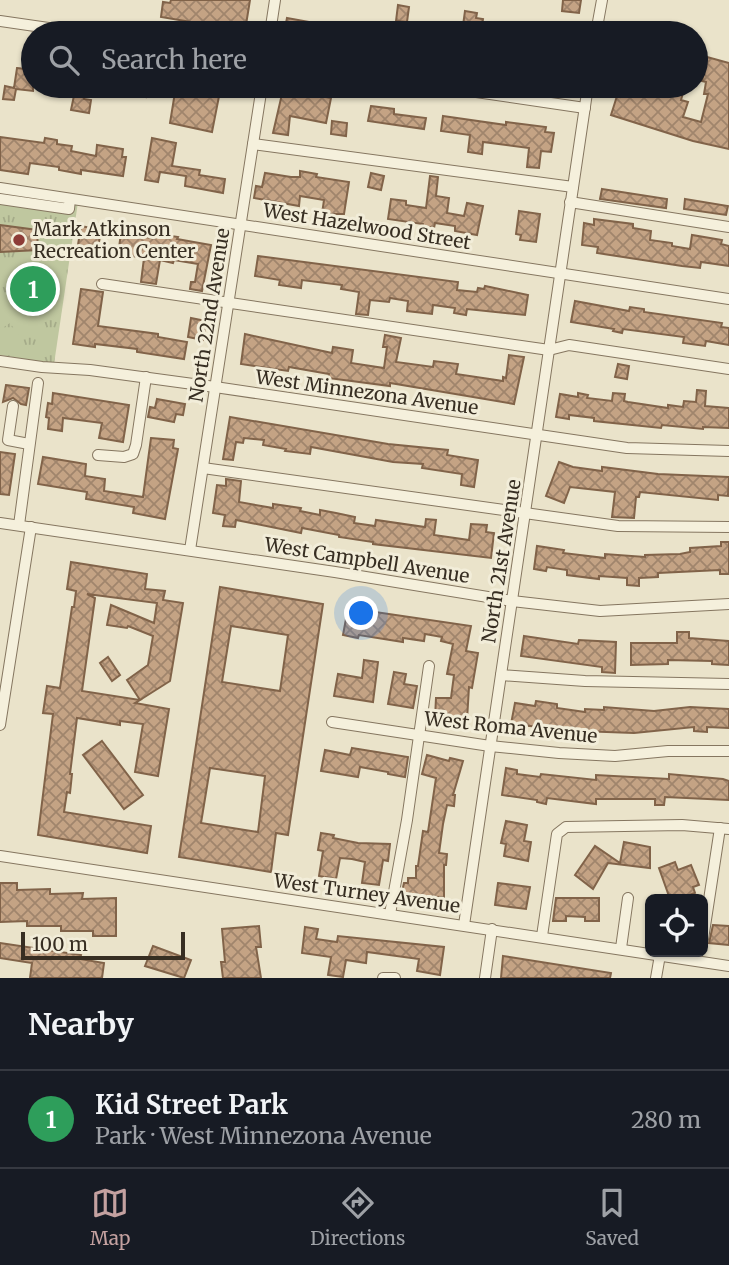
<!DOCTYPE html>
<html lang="en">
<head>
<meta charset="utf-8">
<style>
  body { margin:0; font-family:Merriweather,serif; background:#242831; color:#f1f3f6 }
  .controls { position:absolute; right:21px; bottom:21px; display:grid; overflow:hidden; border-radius:10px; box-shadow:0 2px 5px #0004 }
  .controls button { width:63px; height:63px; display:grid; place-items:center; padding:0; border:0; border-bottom:2px solid #363941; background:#171b24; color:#f1f3f6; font:35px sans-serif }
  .scale { position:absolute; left:21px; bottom:18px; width:164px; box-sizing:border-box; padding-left:7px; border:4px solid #372e22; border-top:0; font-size:19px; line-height:24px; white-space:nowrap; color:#372e22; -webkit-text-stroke:5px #f2edd9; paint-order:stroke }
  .you { position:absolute; left:362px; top:614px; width:24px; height:24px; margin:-18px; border:5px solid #fff; border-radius:50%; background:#1a73e8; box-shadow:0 0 0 10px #1a73e833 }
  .badge { display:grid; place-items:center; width:46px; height:46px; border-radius:50%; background:#c4a1a0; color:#fff; font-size:23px; font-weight:700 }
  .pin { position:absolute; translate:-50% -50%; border:4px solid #fff; box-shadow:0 2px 7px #0006 }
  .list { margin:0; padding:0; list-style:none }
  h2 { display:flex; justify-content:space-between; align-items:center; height:91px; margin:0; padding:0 28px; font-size:30px }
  h2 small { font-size:23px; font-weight:400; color:#9ea1a6 }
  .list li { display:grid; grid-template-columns:46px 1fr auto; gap:21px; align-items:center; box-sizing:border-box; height:98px; padding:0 28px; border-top:2px solid #363941 }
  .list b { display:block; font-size:26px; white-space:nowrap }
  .list p { margin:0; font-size:23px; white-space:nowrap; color:#9ea1a6 }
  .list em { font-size:23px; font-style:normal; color:#9ea1a6 }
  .icon { flex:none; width:38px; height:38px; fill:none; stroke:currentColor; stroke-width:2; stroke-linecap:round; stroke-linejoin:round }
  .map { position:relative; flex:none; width:729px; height:978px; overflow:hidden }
  .search { position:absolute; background:#171b24; box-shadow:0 2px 5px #0004; left:21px; right:21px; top:21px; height:77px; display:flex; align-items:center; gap:18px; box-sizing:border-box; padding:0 24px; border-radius:38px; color:#9ea1a6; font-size:26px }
  .sheet { height:189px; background:#171b24 }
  nav { display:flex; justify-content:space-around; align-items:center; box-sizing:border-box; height:98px; border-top:2px solid #363941; background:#171b24; font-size:19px; color:#9ea1a6 }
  nav a { display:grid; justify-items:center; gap:4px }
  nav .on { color:#c4a1a0 }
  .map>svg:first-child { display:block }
  .park { fill:url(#park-tufts) }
  .garden { fill:#bfc79f }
  .building { fill:url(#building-cross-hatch); stroke:#816349; stroke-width:2; fill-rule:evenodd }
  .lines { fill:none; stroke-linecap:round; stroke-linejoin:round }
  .minor-casing { stroke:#857660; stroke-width:12 }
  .minor { stroke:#f5f0dc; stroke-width:10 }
  .poi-dot { fill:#8d3c37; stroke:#f2edd9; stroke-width:2.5 }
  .labels { text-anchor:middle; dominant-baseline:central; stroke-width:6; stroke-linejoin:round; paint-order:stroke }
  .street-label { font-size:19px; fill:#372e22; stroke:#f2edd9 }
  .poi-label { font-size:19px; fill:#372e22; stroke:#f2edd9; text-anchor:start }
</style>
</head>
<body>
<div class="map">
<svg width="729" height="978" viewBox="0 0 729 978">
  <defs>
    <pattern id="park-tufts" width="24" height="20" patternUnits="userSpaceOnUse" patternTransform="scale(1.75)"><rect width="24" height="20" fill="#bfc79f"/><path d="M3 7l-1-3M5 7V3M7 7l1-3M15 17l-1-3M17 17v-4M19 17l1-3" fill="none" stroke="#a5ab89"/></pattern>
    <pattern id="building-cross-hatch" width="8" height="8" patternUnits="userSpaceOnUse" patternTransform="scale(1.75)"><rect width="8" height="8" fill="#c4a384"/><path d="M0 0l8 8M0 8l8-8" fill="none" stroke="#a0856c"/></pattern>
  </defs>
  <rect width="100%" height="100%" fill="#eae3ca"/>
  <path class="park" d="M0,191L78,202L54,364L0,355Z"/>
  <g class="garden">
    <path d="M42,227L72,232L66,275L36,269Z"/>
    <path d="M24,282L39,301L30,308L41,323L21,338L10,323L1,329L0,327V300Z"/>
  </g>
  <g class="building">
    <path d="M171,0H250L245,31L161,17L163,2L170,3Z"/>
    <path d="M563,0H581L579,13L562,11Z"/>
    <path d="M398,5L409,7L407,22L396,21Z"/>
    <path d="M465,11L477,13L476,18L483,19L481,33H462Z"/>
    <path d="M287,18L348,29V33H284Z"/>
    <path d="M707,57L729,63V149L693,141L611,115L617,96L620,97L624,86L645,88V86H685L681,100L688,102L683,117L701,122L708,94H704L706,82L702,81Z"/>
    <path d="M17,68L33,70V91L16,89L14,100L3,99L5,86L14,88Z"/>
    <path d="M76,86H86L84,99L91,100L89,113L71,110Z"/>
    <path d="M127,86H147L146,97L126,94Z"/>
    <path d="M176,86H221L212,132L170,123Z"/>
    <path d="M306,93L331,98L326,123L290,116L288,135L273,133L282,94L305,97Z"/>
    <path d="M371,106L394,109V114L426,118L424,129L368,121Z"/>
    <path d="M443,116L506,125V122L546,127L545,132L554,133L551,152L541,151L539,168L527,167L529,148L483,142L482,154L468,152L470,135L441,131Z"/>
    <path d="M332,121L347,123L346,136L331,134Z"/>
    <path d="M0,137L44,143L45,138L57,140V144L72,146L71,151L96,156L97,145L123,149L122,157H126L123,176L81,170V174L59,170V167L30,163L28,174L0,170Z"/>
    <path d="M152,138L176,143L172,166L200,170L199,175L225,179L223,193L185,186L186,176L160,172L158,182L145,180Z"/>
    <path d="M300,171L317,174L316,177L349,182L344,214H322L324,200L300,196L299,206L254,198L256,186L262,187L265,173L291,177H300Z"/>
    <path d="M371,173L384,176L381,190L368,187Z"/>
    <path d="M430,176L438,177L436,196L449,198L447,213L464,216L467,203L483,206L477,235L455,231V226L435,223L434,228L423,226V224L388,219L391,199L406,201V205L426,208Z"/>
    <path d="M602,189L667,199L666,208L600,199Z"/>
    <path d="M685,199L728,206L726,215L684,209Z"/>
    <path d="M519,211L540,214L536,242L520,240L521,235L516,234Z"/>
    <path d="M594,219L633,224V228L651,231L650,240L672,243V246L690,249L692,235L722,240L721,244L729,246V266L701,262L700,268L682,266L597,253L598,247L582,245L584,223L594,225Z"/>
    <path d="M0,225L37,230L38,250L0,252Z"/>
    <path d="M81,226L101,230L97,254L83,251L84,246L78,245Z"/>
    <path d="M153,231L171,234V236L178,237L177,239L211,245L202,291L190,289L191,282H195L198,264L174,260L173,263L160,260L156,284L141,282L144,258L126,255L127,249L119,248L121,233L152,238Z"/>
    <path d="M258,256L458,282L457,290L477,292L478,288L484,289L485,286L528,295L525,315L467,309L466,315L454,313L455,308L433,305L432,314L407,311L408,301L390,298L389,302L370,300L368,315L356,314L359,292L341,289L342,285L302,280L301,288L279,285L280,280L255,276Z"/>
    <path d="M81,289L103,292L98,326L158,334V337L187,342L184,359L137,352V349L95,344V347L73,344Z"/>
    <path d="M575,301L629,311L630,307L644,309V312L722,323L721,327L729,328V345L706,341L705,346L683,343L684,337L623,329L622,333L613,331L614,329L571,322Z"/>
    <path d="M191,318L206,321L203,340L188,337Z"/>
    <path d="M245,334L332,353L333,347L353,350L351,363L384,368L387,347H383L385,335L401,338L396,362L433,367L434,361L458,364L456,374L503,381V377L506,378L509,355L524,357L514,404L390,383V386L328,378L329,374L289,367L288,371L241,364Z"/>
    <path d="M618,364L629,366L627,379L615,377Z"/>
    <path d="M6,385L29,388L26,405L21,404L13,398L3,402Z"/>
    <path d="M697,390L706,391L705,406L729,408V428L703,427V429L662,425L661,428L594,421V418L569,415V419L556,417L560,394L578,397V393L588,395L587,398L612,401L613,393L625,394L624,401L628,402L668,408V405L683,407L684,401L696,402Z"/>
    <path d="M53,393L129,405L123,442L99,438L102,423L63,418L62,431L48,429L49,418L46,417L48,403L52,404Z"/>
    <path d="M157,399L185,404L183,415L176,414L174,422L148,417L150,407L155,408Z"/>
    <path d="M230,417L388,444L448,450L447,455L478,460L474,487L461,485L462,474L422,468L423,464L393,462L311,447L310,454L285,451L286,449L263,445L264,440L244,438L243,443L236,442L233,460L223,459Z"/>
    <path d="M151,438L174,440L173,448L178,449L165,519L133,513L134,507L86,499L87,492L38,484L43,457L86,464L85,476L105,479L104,491L143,497Z"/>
    <path d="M0,452L15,454L9,495L0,494Z"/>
    <path d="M559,462L573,467L602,471V467L658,474L729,477L728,496L718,495V500L640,492L639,497H636L634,518L612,517L615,492L570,487L564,503L546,496Z"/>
    <path d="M226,479L241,481L239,502L273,508V504L301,508L300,511L320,515V510L336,513L355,517L354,523L375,526L376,520L425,527L426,519L436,520L434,535L469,540L471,524L487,525L486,532L494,533L491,558L373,544V542L339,537V535L302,528L301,533L236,520L235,527L223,526L225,515L213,513L217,485L226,486Z"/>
    <path d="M721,542H729V574H720V570L658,573V577L639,578V586L627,585V578L599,576V579L567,575V570L547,567L546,571L534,569L537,546L564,550L563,553L605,558V554L645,557V555L680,554L690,552V548L721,546Z"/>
    <path d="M71,562L147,574L145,589L165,591L163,600L183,603L170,681L140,700L127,680L148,665L153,636L128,626L127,628L107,625L111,605L154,623L157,603L87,594L95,598L82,691L140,700L135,703L169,709L158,776L135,772L143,724L120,721V725L77,718L70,774H72L70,793L67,792L64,812L151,826L147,853L38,835L53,714L43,713L47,686L60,688L72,607H74L76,591L67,589Z"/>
    <path d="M220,587L323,604L288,835L276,833L271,872L179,857ZM231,626L288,635L280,691L222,682ZM210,768L265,776L258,832L201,823Z"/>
    <path d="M348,608L471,626L466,651L478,653L472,688L469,687L467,720L435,718L436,698H451L454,675L447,674L453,644L441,641L442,637L425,634L424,641L403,638V642L359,635L358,638L343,635Z"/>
    <path d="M677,632H689V638L729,641V665L712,664V661L668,660V664L631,665V643H677Z"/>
    <path d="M524,636L578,644L579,640L616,642L615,673L602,672V667L521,656Z"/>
    <path d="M108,657L120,675L112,681L100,663Z"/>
    <path d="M364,660L378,662L373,702L334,696L338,674L362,678Z"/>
    <path d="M394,672L406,674L404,684L417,686L413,708L388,704Z"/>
    <path d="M536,701L557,704V708L585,712V709L604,710V707L654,711L690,707L729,709V728L707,727V732L694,731V727L634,733L579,731L511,724L515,703L535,706Z"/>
    <path d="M102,741L143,795L124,809L83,755Z"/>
    <path d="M352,748L408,757L405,777L388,774V772L360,767L358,777L321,771L325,750L350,755Z"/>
    <path d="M427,755L449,761L450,758L463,761L453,795H455L454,806L447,805L443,824L439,853L447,854L446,865H444V897L401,896L404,883H408V878H416V866H418L423,831L428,832L436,778L422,774Z"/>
    <path d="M506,768L517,770V774L540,777L541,774L596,780V775L669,779V774L723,779L729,781V800L665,797L664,805H655V799H596V804L547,798L546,804L537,802V800L502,795Z"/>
    <path d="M506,821L527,825L524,841L531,842L528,861L504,856L506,844L501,843Z"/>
    <path d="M321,833L334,835L333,838L358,843L390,844L388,861L383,860L379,885L362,883L365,862L352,859L340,858L336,879L319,876L323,851L318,850Z"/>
    <path d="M624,842L650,847V868L608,863L593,889L575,875L595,846L620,863Z"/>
    <path d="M675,862L678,870L691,865L699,885L693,887L695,893L678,899H670L659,868Z"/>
    <path d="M0,883H17V890L50,889V894L83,893L82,899L116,898V936H93V931H61V926H27V921L0,922Z"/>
    <path d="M498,883L530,887L526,909L495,905Z"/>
    <path d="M556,898H599V921H585V917L566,916V921H553Z"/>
    <path d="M713,925L729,926V945L709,943Z"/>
    <path d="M259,926L261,947H256L261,978H223L221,962H225L222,929Z"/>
    <path d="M305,927L318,929L316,939L337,942L338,936L444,947L440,975L417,971L419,959L367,952L366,963L346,960L343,977L328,975L331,957L302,953Z"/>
    <path d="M0,943L81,955L80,959L104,963L102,978H30L32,963L0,958Z"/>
    <path d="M153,946L191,960L184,978L145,966Z"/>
    <path d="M503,956L611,973L610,978H501Z"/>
  </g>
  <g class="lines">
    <defs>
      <g id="minor">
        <path d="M0,21L83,33"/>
        <path d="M270,33L275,0"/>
        <path d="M596,33L602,0"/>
        <path d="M435,86L585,108"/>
        <path d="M253,144L573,187"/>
        <path d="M0,188L729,299"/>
        <path d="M0,199L69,209L70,199"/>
        <path d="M570,202L729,227"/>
        <path d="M102,284L549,350L569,345L729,369"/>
        <path d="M0,361L42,367L90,370L215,387L627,448L729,451"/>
        <path d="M13,406L8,440L29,444"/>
        <path d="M98,455L124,457L133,454L136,445L146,377"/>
        <path d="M203,468L618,526L729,527"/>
        <path d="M0,523L335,572L512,601L600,611L729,604"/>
        <path d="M19,525L38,383"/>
        <path d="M190,550L262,86"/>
        <path d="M501,675L585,681L729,684"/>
        <path d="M332,722L490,746L559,753L615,756L668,751H729"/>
        <path d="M0,725L31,527"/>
        <path d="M0,856L729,966"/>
        <path d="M390,914L407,820L429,666"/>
        <path d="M464,925L588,86"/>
        <path d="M542,936L557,834L566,827L682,825L729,829"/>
        <path d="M703,939L720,828"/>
        <path d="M621,948L628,898"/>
        <path d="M383,978H395"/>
        <path d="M485,978L492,929"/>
        <path d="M656,978L660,955"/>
      </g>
    </defs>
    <use href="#minor" class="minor-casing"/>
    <use href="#minor" class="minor"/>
  </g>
  <circle class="poi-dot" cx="19" cy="240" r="7"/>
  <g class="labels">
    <g class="street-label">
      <text transform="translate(367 226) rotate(9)">West Hazelwood Street</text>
      <text transform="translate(209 315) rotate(-81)">North 22nd Avenue</text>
      <text transform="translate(367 392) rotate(8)">West Minnezona Avenue</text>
      <text transform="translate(367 560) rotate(9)">West Campbell Avenue</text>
      <text transform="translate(501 561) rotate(-81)">North 21st Avenue</text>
      <text transform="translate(511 727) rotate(6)">West Roma Avenue</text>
      <text transform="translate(367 893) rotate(8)">West Turney Avenue</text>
    </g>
    <g class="poi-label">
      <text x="33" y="229">Mark Atkinson<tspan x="33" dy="22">Recreation Center</tspan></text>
    </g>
  </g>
</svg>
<div class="controls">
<button><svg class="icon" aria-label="locate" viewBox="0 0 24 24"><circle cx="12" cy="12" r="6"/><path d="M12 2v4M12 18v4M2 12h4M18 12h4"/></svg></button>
</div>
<div class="scale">100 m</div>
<div class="you"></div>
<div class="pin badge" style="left:33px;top:289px;background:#2e9e5b">1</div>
<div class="search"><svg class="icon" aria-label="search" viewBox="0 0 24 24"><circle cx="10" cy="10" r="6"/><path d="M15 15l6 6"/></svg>Search here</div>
</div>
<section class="sheet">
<h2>Nearby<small></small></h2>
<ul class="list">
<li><span class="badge" style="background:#2e9e5b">1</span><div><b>Kid Street Park</b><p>Park · West Minnezona Avenue</p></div><em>280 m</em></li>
</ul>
</section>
<nav>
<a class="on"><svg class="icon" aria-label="map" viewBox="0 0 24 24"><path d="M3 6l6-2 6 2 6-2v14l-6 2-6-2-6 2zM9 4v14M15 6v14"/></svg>Map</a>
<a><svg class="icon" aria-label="directions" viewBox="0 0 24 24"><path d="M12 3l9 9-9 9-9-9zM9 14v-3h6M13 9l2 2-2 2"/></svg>Directions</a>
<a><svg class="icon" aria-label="saved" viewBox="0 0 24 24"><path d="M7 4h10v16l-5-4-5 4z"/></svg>Saved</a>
</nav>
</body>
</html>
